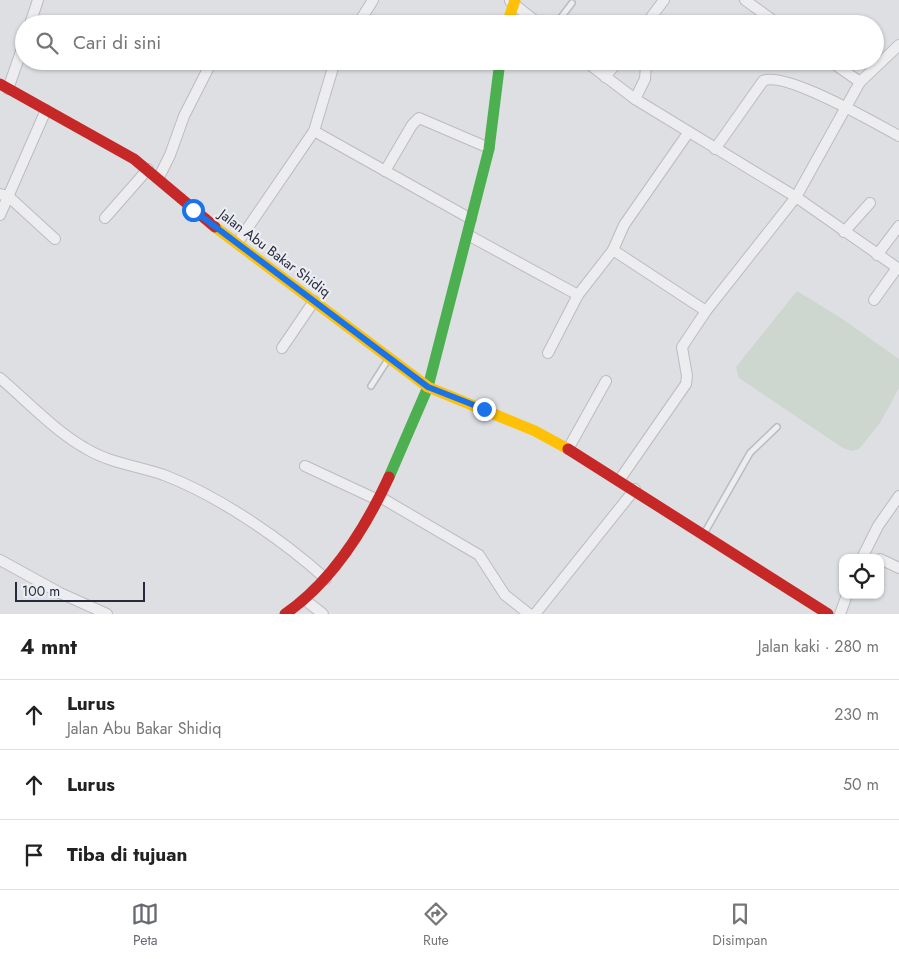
<!DOCTYPE html>
<html lang="id">
<head>
<meta charset="utf-8">
<style>
  body { margin:0; font-family:Jost,sans-serif; background:#f6f6f6; color:#222 }
  .controls { position:absolute; right:15px; bottom:15px; display:grid; overflow:hidden; border-radius:10px; box-shadow:0 1px 4px #0004 }
  .controls button { width:45px; height:45px; display:grid; place-items:center; padding:0; border:0; border-bottom:1px solid #e0e0e0; background:#fff; color:#222; font:25px sans-serif }
  .scale { position:absolute; left:15px; bottom:12px; width:130px; box-sizing:border-box; padding-left:5px; border:2px solid #272a3a; border-top:0; font-size:14px; line-height:18px; white-space:nowrap; color:#272a3a; -webkit-text-stroke:4px #ebedf3; paint-order:stroke }
  .stop { position:absolute; width:15px; height:15px; margin:-11px; border:4px solid #1a73e8; border-radius:50%; background:#fff }
  .stop.end { background:#1a73e8; border-color:#fff; box-shadow:0 1px 5px #0008 }
  .list { margin:0; padding:0; list-style:none }
  h2 { display:flex; justify-content:space-between; align-items:center; height:65px; margin:0; padding:0 20px; font-size:21px }
  h2 small { font-size:16px; font-weight:400; color:#767676 }
  .list li { display:grid; grid-template-columns:32px 1fr auto; gap:15px; align-items:center; box-sizing:border-box; height:70px; padding:0 20px; border-top:1px solid #e0e0e0 }
  .list b { display:block; font-size:19px; white-space:nowrap }
  .list p { margin:0; font-size:16px; white-space:nowrap; color:#767676 }
  .list em { font-size:16px; font-style:normal; color:#767676 }
  .icon { flex:none; width:28px; height:28px; fill:none; stroke:currentColor; stroke-width:2; stroke-linecap:round; stroke-linejoin:round }
  .map { position:relative; flex:none; width:899px; height:614px; overflow:hidden }
  .search { position:absolute; background:#fff; box-shadow:0 1px 4px #0004; left:15px; right:15px; top:15px; height:55px; display:flex; align-items:center; gap:12px; box-sizing:border-box; padding:0 18px; border-radius:28px; color:#767676; font-size:19px }
  .sheet { height:275px; background:#fff }
  nav { display:flex; justify-content:space-around; align-items:center; box-sizing:border-box; height:70px; border-top:1px solid #e0e0e0; background:#fff; font-size:14px; color:#767676 }
  nav a { display:grid; justify-items:center; gap:2px }
  nav .on { color:#676975 }
  .map>svg:first-child { display:block }
  .green { fill:#cdd6cf }
  .lines { fill:none; stroke-linecap:round; stroke-linejoin:round }
  .lane-casing { stroke:#bbbcc0; stroke-width:8 }
  .street-casing { stroke:#bbbcc0; stroke-width:12 }
  .lane { stroke:#ededf0; stroke-width:5 }
  .street { stroke:#ededf0; stroke-width:10 }
  .fast { stroke:#4caf50; stroke-width:11 }
  .slow { stroke:#ffc107; stroke-width:11 }
  .jam { stroke:#c62828; stroke-width:11 }
  .route { stroke:#1a73e8; stroke-width:6 }
  .labels { text-anchor:middle; dominant-baseline:central; stroke-width:4.5; stroke-linejoin:round; paint-order:stroke }
  .street-label { font-size:14px; fill:#272a3a; stroke:#ebedf3 }
</style>
</head>
<body>
<div class="map">
<svg width="899" height="614" viewBox="0 0 899 614">
  <rect width="100%" height="100%" fill="#dedfe3"/>
  <path class="green" d="M797,291L841,318L899,359V388L880,423L859,449L851,451L843,448L739,378L736,367Z"/>
  <g class="lines">
    <defs>
      <g id="lane">
        <path d="M556,24L572,3"/>
        <path d="M371,386L389,358"/>
        <path d="M705,532L750,453L777,427"/>
      </g>
      <g id="street">
        <path d="M745,0L778,24"/>
        <path d="M510,1L539,24"/>
        <path d="M30,24L38,0"/>
        <path d="M358,24L373,0"/>
        <path d="M646,24L664,0"/>
        <path d="M585,61L635,99L796,197L899,269"/>
        <path d="M830,61L860,82"/>
        <path d="M605,77L618,61"/>
        <path d="M8,89L24,43"/>
        <path d="M635,99L645,79L646,65L643,61"/>
        <path d="M314,131L335,61"/>
        <path d="M715,149L763,81C784,70 877,124 899,136"/>
        <path d="M385,171L412,125L419,118L489,148"/>
        <path d="M159,177L170,155L184,116L212,61"/>
        <path d="M0,194L8,196L55,239"/>
        <path d="M0,215L46,110"/>
        <path d="M105,218L148,169"/>
        <path d="M844,232L870,203"/>
        <path d="M468,235L578,295"/>
        <path d="M238,242L314,131L471,219"/>
        <path d="M613,250L624,225L688,133"/>
        <path d="M877,255L899,226"/>
        <path d="M874,300L897,268"/>
        <path d="M282,348L314,301"/>
        <path d="M548,353L578,295L613,250L706,311L796,197L860,82L899,45"/>
        <path d="M0,378C28,402 54,430 85,448C109,463 138,466 164,475C219,496 283,540 326,579"/>
        <path d="M568,449L606,381"/>
        <path d="M305,466L378,500"/>
        <path d="M620,479L686,384L687,376L682,347L706,311"/>
        <path d="M380,497L479,555L505,595L529,614"/>
        <path d="M862,558L878,526L899,496"/>
        <path d="M880,559L899,568"/>
        <path d="M0,560L60,593L107,614"/>
        <path d="M305,600L323,614"/>
        <path d="M535,614L635,489"/>
        <path d="M840,614L847,595"/>
      </g>
    </defs>
    <use href="#lane" class="lane-casing"/>
    <use href="#street" class="street-casing"/>
    <use href="#lane" class="lane"/>
    <use href="#street" class="street"/>
    <path class="fast" d="M389,477L428,387L489,149L500,61"/>
    <g class="slow">
      <path d="M507,24L515,0"/>
      <path d="M215,227L428,387L535,431L568,449"/>
    </g>
    <g class="jam">
      <path d="M0,84L134,159L215,227"/>
      <path d="M568,449L828,614"/>
      <path d="M285,614C333,581 365,529 389,477"/>
    </g>
  </g>
  <g class="lines">
    <path class="route" d="M193,210L428,387L484,409"/>
  </g>
  <g class="labels">
    <g class="street-label">
      <text transform="translate(275 253) rotate(37)">Jalan Abu Bakar Shidiq</text>
    </g>
  </g>
</svg>
<div class="controls">
<button><svg class="icon" aria-label="locate" viewBox="0 0 24 24"><circle cx="12" cy="12" r="6"/><path d="M12 2v4M12 18v4M2 12h4M18 12h4"/></svg></button>
</div>
<div class="scale">100 m</div>
<div class="stop" style="left:193px;top:210px"></div>
<div class="stop end" style="left:484px;top:409px"></div>
<div class="search"><svg class="icon" aria-label="search" viewBox="0 0 24 24"><circle cx="10" cy="10" r="6"/><path d="M15 15l6 6"/></svg>Cari di sini</div>
</div>
<section class="sheet">
<h2>4 mnt<small>Jalan kaki · 280 m</small></h2>
<ul class="list">
<li><svg class="icon" aria-label="ahead" viewBox="0 0 24 24"><path d="M12 20V5M6 11l6-6 6 6"/></svg><div><b>Lurus</b><p>Jalan Abu Bakar Shidiq</p></div><em>230 m</em></li>
<li><svg class="icon" aria-label="ahead" viewBox="0 0 24 24"><path d="M12 20V5M6 11l6-6 6 6"/></svg><div><b>Lurus</b></div><em>50 m</em></li>
<li><svg class="icon" aria-label="arrive" viewBox="0 0 24 24"><path d="M6 21V4h12l-3 4 3 4H6"/></svg><div><b>Tiba di tujuan</b></div></li>
</ul>
</section>
<nav>
<a class="on"><svg class="icon" aria-label="map" viewBox="0 0 24 24"><path d="M3 6l6-2 6 2 6-2v14l-6 2-6-2-6 2zM9 4v14M15 6v14"/></svg>Peta</a>
<a><svg class="icon" aria-label="directions" viewBox="0 0 24 24"><path d="M12 3l9 9-9 9-9-9zM9 14v-3h6M13 9l2 2-2 2"/></svg>Rute</a>
<a><svg class="icon" aria-label="saved" viewBox="0 0 24 24"><path d="M7 4h10v16l-5-4-5 4z"/></svg>Disimpan</a>
</nav>
</body>
</html>
